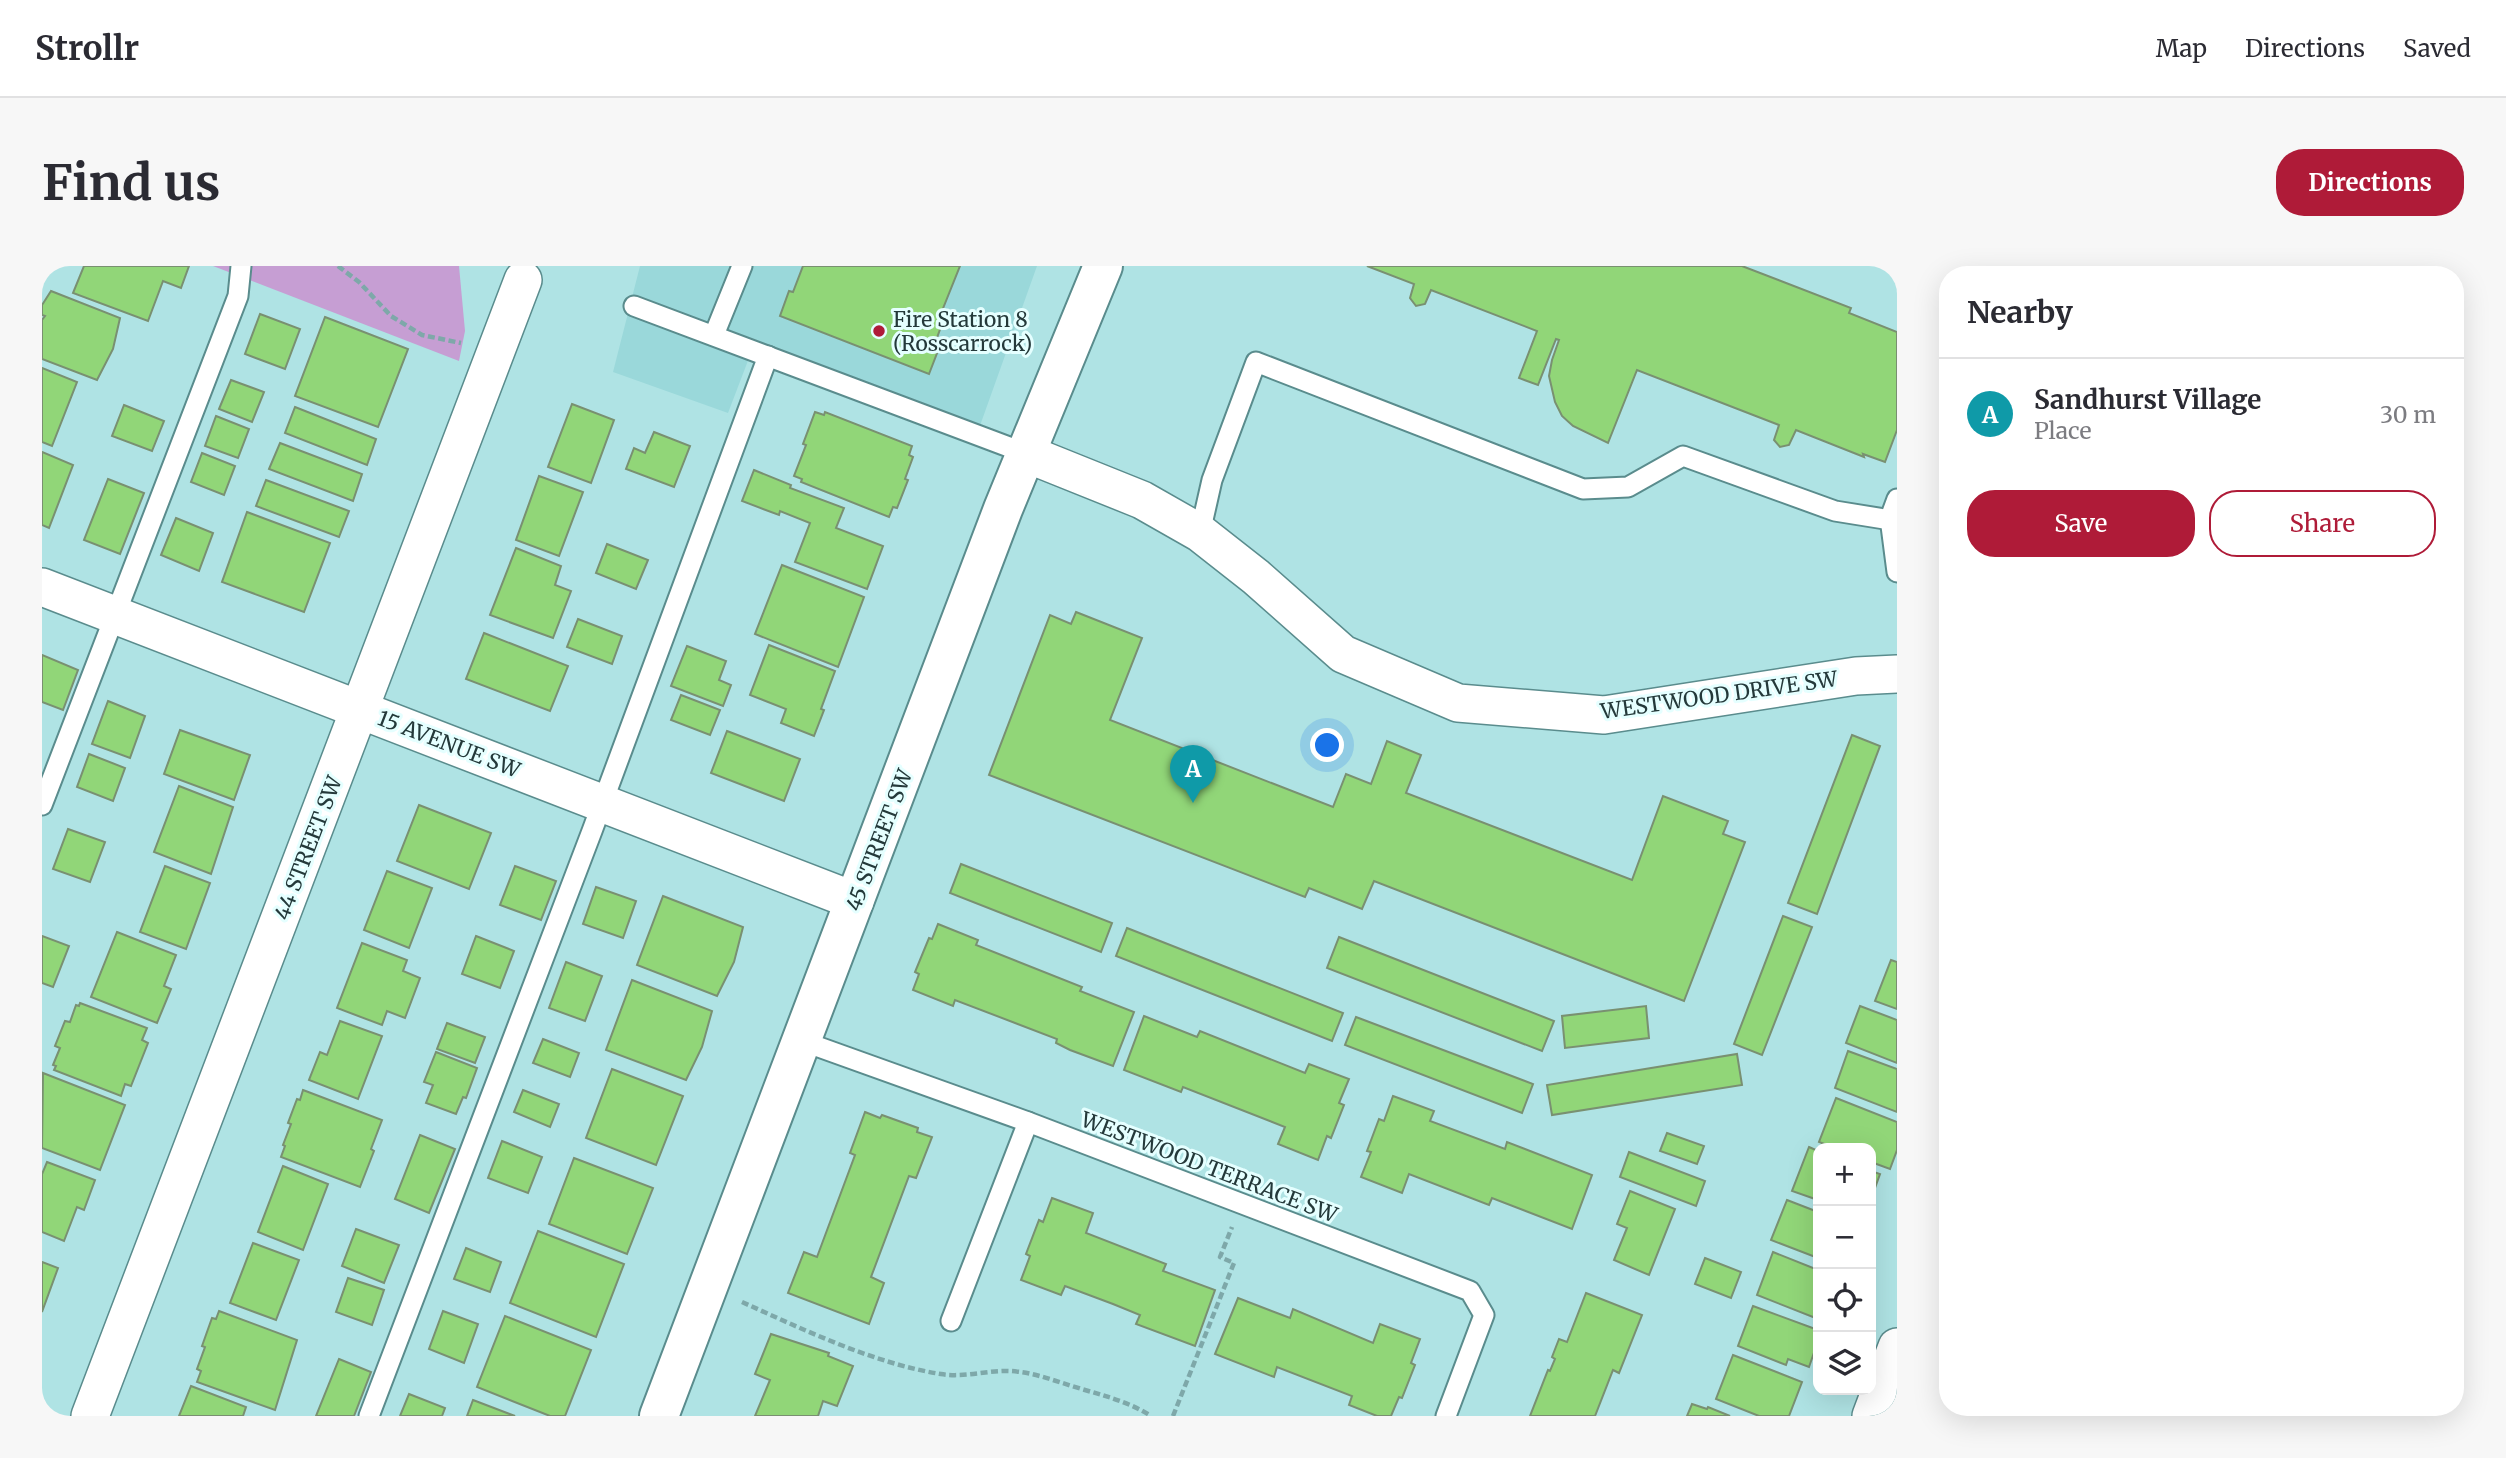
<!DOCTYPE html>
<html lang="en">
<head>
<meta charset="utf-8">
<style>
  body { margin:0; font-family:Merriweather,serif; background:#f7f7f7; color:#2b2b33 }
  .controls { position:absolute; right:21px; bottom:21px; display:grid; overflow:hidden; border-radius:14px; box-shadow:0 7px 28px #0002 }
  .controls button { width:63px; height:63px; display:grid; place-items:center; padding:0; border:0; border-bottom:2px solid #e1e1e2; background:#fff; color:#2b2b33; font:35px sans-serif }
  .you { position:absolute; left:1286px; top:480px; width:24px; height:24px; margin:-18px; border:5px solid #fff; border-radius:50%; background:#1a73e8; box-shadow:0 0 0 10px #1a73e833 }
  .badge { display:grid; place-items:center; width:46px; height:46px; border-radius:50%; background:#af1b38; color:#fff; font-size:23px; font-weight:700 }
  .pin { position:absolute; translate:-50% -58px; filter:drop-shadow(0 2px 4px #0008) }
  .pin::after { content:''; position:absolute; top:37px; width:24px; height:21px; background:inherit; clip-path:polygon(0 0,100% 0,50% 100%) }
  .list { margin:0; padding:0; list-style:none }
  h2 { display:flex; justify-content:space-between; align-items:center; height:91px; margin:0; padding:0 28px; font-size:30px }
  h2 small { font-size:23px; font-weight:400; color:#7c7c81 }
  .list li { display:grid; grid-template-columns:46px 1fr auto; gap:21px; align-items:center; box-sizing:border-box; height:112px; padding:0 28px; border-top:2px solid #e1e1e2 }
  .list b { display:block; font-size:26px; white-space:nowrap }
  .list p { margin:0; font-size:23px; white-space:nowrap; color:#7c7c81 }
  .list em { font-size:23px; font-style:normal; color:#7c7c81 }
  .actions { display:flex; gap:14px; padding:21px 28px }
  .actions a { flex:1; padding:16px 0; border:2px solid #af1b38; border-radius:28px; text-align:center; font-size:24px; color:#af1b38 }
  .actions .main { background:#af1b38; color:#fff }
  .icon { flex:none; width:38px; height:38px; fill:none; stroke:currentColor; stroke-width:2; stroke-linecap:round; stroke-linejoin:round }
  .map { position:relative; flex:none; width:1855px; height:1150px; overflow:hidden; border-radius:28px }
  header { display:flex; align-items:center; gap:42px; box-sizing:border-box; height:98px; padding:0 35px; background:#fff; border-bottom:2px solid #e1e1e2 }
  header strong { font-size:33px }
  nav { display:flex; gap:38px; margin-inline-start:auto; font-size:24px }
  .intro { display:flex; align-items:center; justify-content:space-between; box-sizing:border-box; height:168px; padding:0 42px }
  h1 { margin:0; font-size:49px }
  .button { padding:18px 32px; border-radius:28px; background:#af1b38; color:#fff; font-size:24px; font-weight:700 }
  main { display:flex; gap:42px; padding:0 42px }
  aside { flex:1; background:#fff; border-radius:28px; box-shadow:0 7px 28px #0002 }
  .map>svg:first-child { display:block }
  .built { fill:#9ad8da }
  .green { fill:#c69ed3 }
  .building { fill:#91d678; stroke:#799071; stroke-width:2 }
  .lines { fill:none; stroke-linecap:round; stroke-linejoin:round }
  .lane-casing { stroke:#5a8c8d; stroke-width:23 }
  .street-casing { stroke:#5a8c8d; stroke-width:40 }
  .secondary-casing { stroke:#5a8c8d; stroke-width:42 }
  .path { stroke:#7ea8a9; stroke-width:4.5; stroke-dasharray:7 3.5; stroke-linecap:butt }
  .lane { stroke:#fff; stroke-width:19 }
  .street { stroke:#fff; stroke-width:37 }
  .secondary { stroke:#fff; stroke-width:38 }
  .poi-dot { fill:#af1b38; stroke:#e5ffff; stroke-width:2.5 }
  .labels { text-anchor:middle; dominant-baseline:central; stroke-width:6; stroke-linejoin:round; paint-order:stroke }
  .poi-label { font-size:21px; fill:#24393a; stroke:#e5ffff; text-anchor:start }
  .street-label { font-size:21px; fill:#24393a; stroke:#e5ffff }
</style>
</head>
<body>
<header>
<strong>Strollr</strong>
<nav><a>Map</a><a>Directions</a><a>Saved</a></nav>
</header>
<div class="intro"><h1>Find us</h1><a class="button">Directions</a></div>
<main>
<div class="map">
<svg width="1855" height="1150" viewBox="0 0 1855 1150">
  <rect width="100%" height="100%" fill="#afe3e4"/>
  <path class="built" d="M598,0H995L935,168L707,92L686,147L571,106Z"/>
  <path class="green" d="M171,0H417L423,65L417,95Z"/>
  <g class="building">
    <path d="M42,0H41H147L139,22L121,15L106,55L31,27Z"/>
    <path d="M761,0H918L900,45L904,47L892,80L897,82L887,108L738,50L747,25L751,26Z"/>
    <path d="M1325,0H1700L1809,42L1807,47L1855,66V164L1843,196L1821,188L1822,191L1754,164L1747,179L1738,181L1732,174L1737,159L1595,104L1566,177L1531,160L1520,150L1513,136L1507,110L1510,94L1517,74L1514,73L1496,119L1477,112L1495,65L1389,24L1383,38L1374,40L1368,32L1372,18Z"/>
    <path d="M9,25L78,52L71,83L55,114L0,93V54L3,50L0,49V39Z"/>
    <path d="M218,48L258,63L243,103L203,88Z"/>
    <path d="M283,51L366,83L336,161L253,130Z"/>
    <path d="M0,102L35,116L10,180L0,176Z"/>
    <path d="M189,114L222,126L210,156L177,143Z"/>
    <path d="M530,138L572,154L549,217L506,201Z"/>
    <path d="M82,139L122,155L110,185L70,170Z"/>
    <path d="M253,141L334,173L325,199L243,167Z"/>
    <path d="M773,146L782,149L783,146L870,180L867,189L871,191L863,213L866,214L855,242L851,241L847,251L759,216L760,213L752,210L764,179L761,178Z"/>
    <path d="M174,150L207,163L196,192L163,180Z"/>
    <path d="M612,166L648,180L632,221L584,203L592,182L603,187Z"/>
    <path d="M238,177L320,208L311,235L227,203Z"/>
    <path d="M0,186L31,199L7,262L0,259Z"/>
    <path d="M160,187L193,200L182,229L149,216Z"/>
    <path d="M712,204L749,219L748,222L802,242L794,262L841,280L825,323L753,296L768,257L738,245L737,249L700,235Z"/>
    <path d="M497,210L541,226L517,290L474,274Z"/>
    <path d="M66,213L102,227L78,288L42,274Z"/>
    <path d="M224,214L307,245L297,271L214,240Z"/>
    <path d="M205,246L288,277L262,346L180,316Z"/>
    <path d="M134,252L171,267L157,305L119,289Z"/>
    <path d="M565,278L606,294L594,323L554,307Z"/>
    <path d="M474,282L519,300L513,319L529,325L511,372L448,349Z"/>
    <path d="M740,299L822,331L796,401L713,368Z"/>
    <path d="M1034,346L1100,372L1068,454L1291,541L1304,508L1329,518L1345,475L1379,489L1364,527L1590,614L1621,530L1686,555L1681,568L1703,576L1642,735L1332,615L1320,643L1267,622L1263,631L947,509L1008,349L1029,358Z"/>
    <path d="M536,353L580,370L570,398L525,381Z"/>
    <path d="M442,367L526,400L508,445L424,413Z"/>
    <path d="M727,379L793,405L779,443L782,444L772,470L739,457L744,443L708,429Z"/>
    <path d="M645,380L684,395L677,414L689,419L681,440L629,420Z"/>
    <path d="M0,389L36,404L21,444L0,436Z"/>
    <path d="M639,429L678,444L668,469L629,454Z"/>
    <path d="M66,435L103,450L88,492L50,478Z"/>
    <path d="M138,464L208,489L192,534L122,508Z"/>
    <path d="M685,465L758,493L742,535L669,507Z"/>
    <path d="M1810,469L1838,480L1775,648L1746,637Z"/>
    <path d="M47,488L83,502L71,535L35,521Z"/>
    <path d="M137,520L191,541L169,608L112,586Z"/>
    <path d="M377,539L449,567L427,623L355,595Z"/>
    <path d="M26,563L63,576L48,616L11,603Z"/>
    <path d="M919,598L1070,657L1059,686L908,627Z"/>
    <path d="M123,600L168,617L144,683L98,666Z"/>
    <path d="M473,600L514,615L499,654L458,639Z"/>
    <path d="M345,605L390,622L367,682L322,664Z"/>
    <path d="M554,621L594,635L581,672L541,658Z"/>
    <path d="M621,630L701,661L692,696L675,730L595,699Z"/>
    <path d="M1741,650L1770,661L1720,789L1692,778Z"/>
    <path d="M896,658L936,674L934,679L1040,721L1038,725L1092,746L1071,800L1028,784L1014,777L1015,773L913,734L911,740L871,724L877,708L873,706L887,672L890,673Z"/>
    <path d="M1085,662L1301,747L1290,775L1074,690Z"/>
    <path d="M75,666L134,689L122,720L129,723L115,757L49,731Z"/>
    <path d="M0,670L27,680L11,721L0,717Z"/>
    <path d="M434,670L472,685L458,722L420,708Z"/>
    <path d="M1297,671L1512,755L1500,785L1285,702Z"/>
    <path d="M320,677L365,694L361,705L378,712L363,752L345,745L340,759L295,742Z"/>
    <path d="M1849,694L1855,696V743L1833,735Z"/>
    <path d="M524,696L560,710L543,755L507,742Z"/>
    <path d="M590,714L670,745L660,781L644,814L564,784Z"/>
    <path d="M38,737L105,762L100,774L106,777L89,820L83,818L79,830L12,804L14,800L11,799L18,782L13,780L23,755L28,756L34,739L37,740Z"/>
    <path d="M1604,740L1607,772L1523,782L1520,750Z"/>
    <path d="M1818,740L1855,754V797L1804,777Z"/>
    <path d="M1102,750L1155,771L1158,765L1263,807L1267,798L1307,813L1297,837L1302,839L1289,872L1285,870L1276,894L1236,878L1243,861L1141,821L1139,826L1082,804Z"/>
    <path d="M1314,751L1491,818L1480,847L1303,779Z"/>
    <path d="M298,755L340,770L316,833L267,814L278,786L285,789Z"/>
    <path d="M405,757L443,771L433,797L395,783Z"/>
    <path d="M501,773L537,787L528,811L491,797Z"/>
    <path d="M1806,785L1855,803V846L1793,822Z"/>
    <path d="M394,786L435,802L424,832L421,831L414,848L384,837L391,819L382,816Z"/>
    <path d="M1695,788L1700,819L1510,849L1505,819Z"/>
    <path d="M570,803L641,830L614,899L544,872Z"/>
    <path d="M1,807L83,839L58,904L0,882Z"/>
    <path d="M261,824L340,854L329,883L332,885L318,921L239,891L243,880L241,879L249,858L246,857L255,833L258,834Z"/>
    <path d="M481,824L517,838L508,861L472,846Z"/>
    <path d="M1351,830L1392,845L1388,855L1463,883L1465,876L1550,909L1530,963L1450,932L1447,939L1367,908L1360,927L1319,911L1329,886L1325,885L1337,853L1342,855Z"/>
    <path d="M1794,832L1855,856V884L1848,903L1829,896V882H1793L1777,876Z"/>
    <path d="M823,846L838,852L840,849L876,862L875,866L890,871L874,912L867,910L829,1011L842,1017L827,1058L746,1027L762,986L775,991L813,889L808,887Z"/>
    <path d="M1625,867L1662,880L1655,898L1618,885Z"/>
    <path d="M378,869L413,883L387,947L353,933Z"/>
    <path d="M460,875L500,891L486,927L446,912Z"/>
    <path d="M1767,881L1776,885V934L1750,925Z"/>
    <path d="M1587,886L1663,915L1654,940L1578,911Z"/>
    <path d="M532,892L611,922L585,988L507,958Z"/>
    <path d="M5,896L53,914L42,944L35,941L22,975L0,966V908Z"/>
    <path d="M241,900L286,918L261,984L216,966Z"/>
    <path d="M1829,905L1838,908L1829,933Z"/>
    <path d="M1588,925L1633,943L1607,1009L1572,994L1585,962L1575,958Z"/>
    <path d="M1010,932L1051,947L1044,967L1124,998L1121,1005L1173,1024L1153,1080L1094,1058L1098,1049L1071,1038L1023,1020L1019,1029L979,1014L988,990L984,988L997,954L1001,956Z"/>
    <path d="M1745,934L1776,946V992L1729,974Z"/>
    <path d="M314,963L357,979L342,1017L300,1000Z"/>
    <path d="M496,965L582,998L554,1071L468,1037Z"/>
    <path d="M211,977L257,994L234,1054L188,1037Z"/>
    <path d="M424,982L459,996L448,1026L412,1013Z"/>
    <path d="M1731,986L1776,1004V1053L1715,1029Z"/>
    <path d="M1663,992L1699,1006L1689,1032L1653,1018Z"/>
    <path d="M0,996L16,1002L0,1046Z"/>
    <path d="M306,1012L342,1024L330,1059L294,1046Z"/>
    <path d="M1544,1027L1600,1049L1577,1107L1571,1104L1553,1150H1488L1506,1104L1508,1105L1513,1093L1510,1091L1517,1073L1525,1076Z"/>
    <path d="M1196,1032L1248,1052L1251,1043L1331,1077L1338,1058L1378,1073L1369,1097L1373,1099L1360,1132L1357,1131L1349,1150H1335L1307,1139L1310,1130L1235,1101L1232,1111L1173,1088Z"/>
    <path d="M1711,1040L1776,1064V1075L1767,1101L1746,1093L1744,1099L1696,1080Z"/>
    <path d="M177,1045L255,1074L233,1144L155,1116L159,1105L155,1103L163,1081L160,1080L170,1052L174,1053Z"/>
    <path d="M401,1045L436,1058L422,1097L387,1083Z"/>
    <path d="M463,1050L549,1084L523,1150H508L435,1121Z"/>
    <path d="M729,1068L787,1087L786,1090L811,1100L795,1140L781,1135L776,1150H713L728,1114L713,1108Z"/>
    <path d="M1691,1089L1760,1116L1747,1150H1717L1674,1133Z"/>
    <path d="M297,1093L329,1106L312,1150H274Z"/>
    <path d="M149,1120L204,1141L201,1150H137Z"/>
    <path d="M367,1128L403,1142L400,1150H358Z"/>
    <path d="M431,1134L473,1150H425Z"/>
    <path d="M1650,1138L1665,1143L1666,1141L1688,1150H1645Z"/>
  </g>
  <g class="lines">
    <defs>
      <g id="lane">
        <path d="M592,40L983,187"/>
        <path d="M672,69L700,0"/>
        <path d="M1855,233L1848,252L1855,306"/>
        <path d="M1158,267L1170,214L1214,96L1541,223L1586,221L1641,190L1793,245L1855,255"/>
        <path d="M0,539L196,30L199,0"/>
        <path d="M760,775L986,856L1428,1025L1442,1049L1404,1150"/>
        <path d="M909,1055L986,856"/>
        <path d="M327,1150L550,565L726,90"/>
      </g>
      <g id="street">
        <path d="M983,187L1100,234L1158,267L1214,311L1301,388L1416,437L1562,449L1814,410L1855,408"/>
        <path d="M0,321L813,635"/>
        <path d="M48,1150L481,14"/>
        <path d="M1829,1150L1855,1081"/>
      </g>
      <path id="secondary" d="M617,1150L961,243L1061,0"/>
    </defs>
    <use href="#lane" class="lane-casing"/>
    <use href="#street" class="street-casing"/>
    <use href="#secondary" class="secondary-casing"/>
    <g class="path">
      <path d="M296,0L317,16L349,50L380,69L419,77"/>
      <path d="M700,1036C760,1063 833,1098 899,1108C922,1112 945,1104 968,1105C990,1106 1010,1114 1030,1120C1058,1129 1084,1134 1109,1150"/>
      <path d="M1131,1150L1192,997L1178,991L1190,961"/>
    </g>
    <use href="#lane" class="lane"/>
    <use href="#street" class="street"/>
    <use href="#secondary" class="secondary"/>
  </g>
  <circle class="poi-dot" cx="837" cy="65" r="7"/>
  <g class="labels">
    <g class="poi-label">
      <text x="851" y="53">Fire Station 8<tspan x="851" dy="24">(Rosscarrock)</tspan></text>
    </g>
    <g class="street-label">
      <text transform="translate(1677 429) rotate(-8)">WESTWOOD DRIVE SW</text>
      <text transform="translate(407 478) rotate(21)">15 AVENUE SW</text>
      <text transform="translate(837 574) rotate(-69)">45 STREET SW</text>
      <text transform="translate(266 582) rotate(-69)">44 STREET SW</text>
      <text transform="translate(1167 901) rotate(21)">WESTWOOD TERRACE SW</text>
    </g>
  </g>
</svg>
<div class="controls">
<button>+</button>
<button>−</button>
<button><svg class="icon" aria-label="locate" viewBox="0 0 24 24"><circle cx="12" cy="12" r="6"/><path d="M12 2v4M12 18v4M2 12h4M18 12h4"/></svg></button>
<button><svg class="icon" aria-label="layers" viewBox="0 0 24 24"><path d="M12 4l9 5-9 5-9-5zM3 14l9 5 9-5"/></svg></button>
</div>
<div class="you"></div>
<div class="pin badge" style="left:1151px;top:537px;background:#0f9aa8">A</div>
</div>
<aside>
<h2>Nearby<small></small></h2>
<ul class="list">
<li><span class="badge" style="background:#0f9aa8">A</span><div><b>Sandhurst Village</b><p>Place</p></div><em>30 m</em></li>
</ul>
<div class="actions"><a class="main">Save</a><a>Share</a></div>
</aside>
</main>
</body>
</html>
